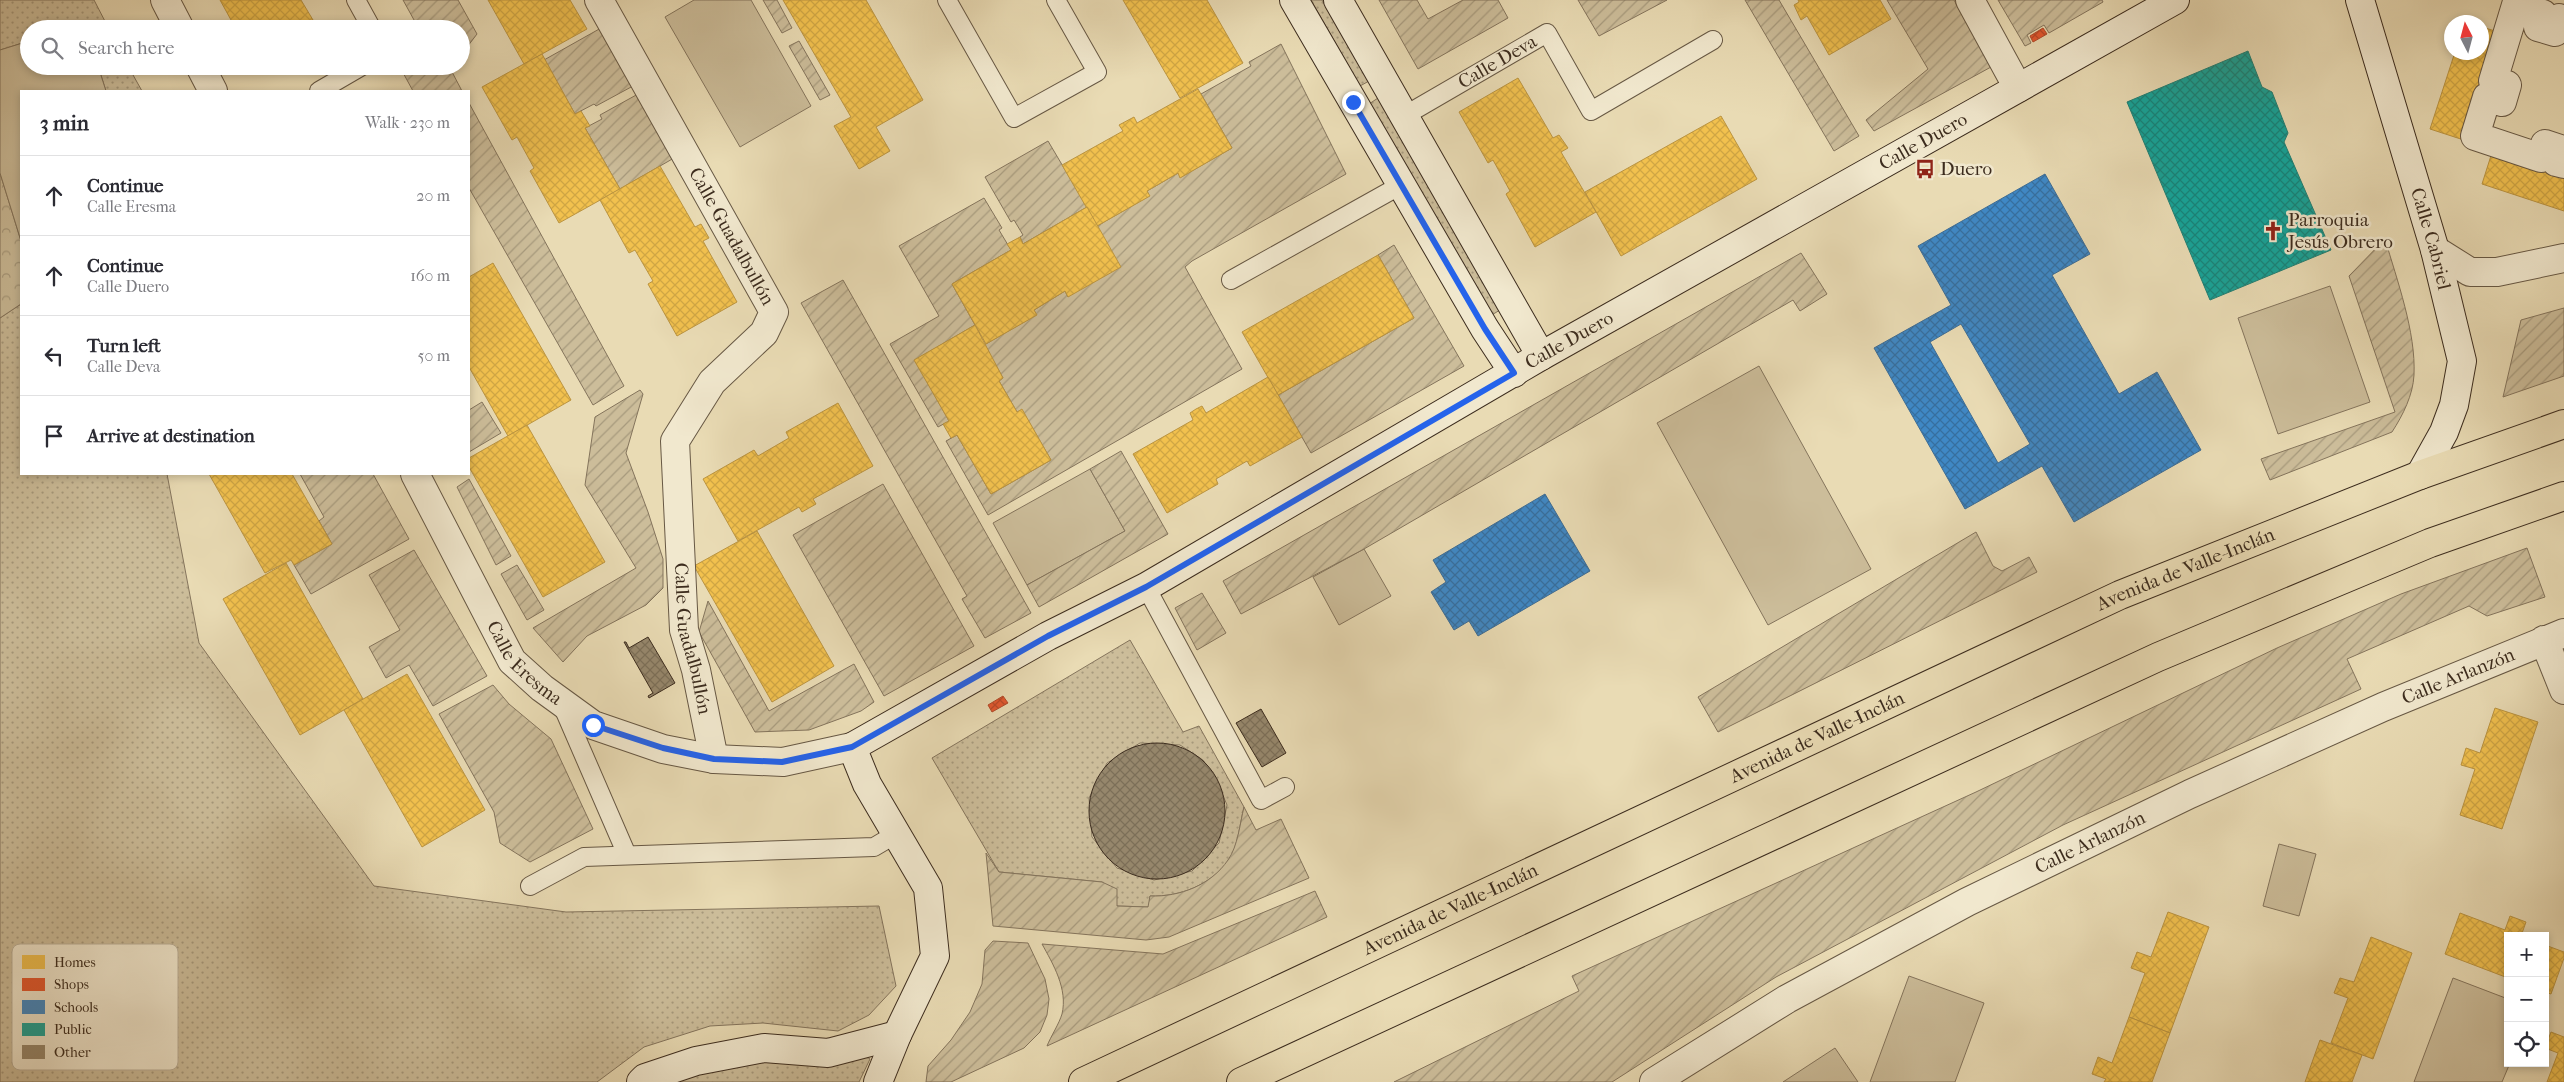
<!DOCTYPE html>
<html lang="en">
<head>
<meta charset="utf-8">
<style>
  body { margin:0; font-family:"IM FELL French Canon",serif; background:#f2f2f3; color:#2b2b33 }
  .controls { position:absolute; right:15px; bottom:15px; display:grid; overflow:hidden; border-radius:0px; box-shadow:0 2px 8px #0003 }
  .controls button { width:45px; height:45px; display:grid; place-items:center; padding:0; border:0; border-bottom:1px solid #e1e1e2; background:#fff; color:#2b2b33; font:25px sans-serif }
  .compass { position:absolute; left:2444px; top:15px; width:45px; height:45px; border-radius:50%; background:#fff; box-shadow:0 2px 8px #0003; rotate:354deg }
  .stop { position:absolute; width:15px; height:15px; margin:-11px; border:4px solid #2563eb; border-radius:50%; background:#fff }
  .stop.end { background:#2563eb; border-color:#fff; box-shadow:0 1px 5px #0008 }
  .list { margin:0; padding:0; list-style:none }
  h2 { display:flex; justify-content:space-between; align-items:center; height:65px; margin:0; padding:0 20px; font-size:21px }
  h2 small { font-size:16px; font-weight:400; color:#7c7c81 }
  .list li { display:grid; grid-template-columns:32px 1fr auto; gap:15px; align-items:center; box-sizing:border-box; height:80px; padding:0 20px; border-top:1px solid #e1e1e2 }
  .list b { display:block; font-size:19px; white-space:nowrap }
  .list p { margin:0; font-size:16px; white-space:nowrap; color:#7c7c81 }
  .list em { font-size:16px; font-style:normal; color:#7c7c81 }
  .icon { flex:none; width:28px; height:28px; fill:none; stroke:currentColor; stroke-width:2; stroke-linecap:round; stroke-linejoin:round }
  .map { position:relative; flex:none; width:2564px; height:1082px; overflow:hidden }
  .search { position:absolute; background:#fff; box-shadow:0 2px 8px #0003; left:20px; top:20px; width:450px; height:55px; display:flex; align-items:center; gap:12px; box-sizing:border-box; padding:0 18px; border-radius:28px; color:#7c7c81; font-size:19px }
  .panel { position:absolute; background:#fff; box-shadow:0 2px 8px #0003; left:20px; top:90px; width:450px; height:385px; border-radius:0px }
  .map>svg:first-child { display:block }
  .grass { fill:url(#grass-dots); stroke:#84745c; fill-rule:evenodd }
  .forest { fill:url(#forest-crowns); stroke:#84745c }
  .park { fill:#ccbd9a; stroke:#84745c }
  .garden { fill:url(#garden-furrows); stroke:#84745c }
  .homes { fill:url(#homes-cross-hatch); stroke:#bb9440 }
  .shops { fill:url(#shops-cross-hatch); stroke:#b24a29 }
  .schools { fill:url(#schools-cross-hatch); stroke:#3e6c93; fill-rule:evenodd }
  .public { fill:url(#public-cross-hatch); stroke:#227f73 }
  .building { fill:url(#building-cross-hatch); stroke:#3c2c1e }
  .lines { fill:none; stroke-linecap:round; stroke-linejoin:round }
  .lane-casing { stroke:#675844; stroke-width:20 }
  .street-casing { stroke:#675844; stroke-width:30 }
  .secondary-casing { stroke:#3c2c1e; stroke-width:30 }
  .primary-casing { stroke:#3c2c1e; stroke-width:30 }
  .lane { stroke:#f1e8ce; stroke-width:18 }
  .street { stroke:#f1e8ce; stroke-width:28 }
  .secondary { stroke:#f1e8ce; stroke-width:28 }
  .primary { stroke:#e9dbb4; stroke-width:28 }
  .route { stroke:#2563eb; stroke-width:6 }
  .labels { text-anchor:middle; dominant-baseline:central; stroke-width:5; stroke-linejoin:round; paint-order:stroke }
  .street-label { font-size:19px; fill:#3c2c1e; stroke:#f1e8ce }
  .poi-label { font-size:19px; fill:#3c2c1e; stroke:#f1e8ce; text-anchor:start }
  .key { fill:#f1e8ce; stroke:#bbb099; stroke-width:1 }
  .key-label { font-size:14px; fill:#3c2c1e }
</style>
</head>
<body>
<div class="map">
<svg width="2564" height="1082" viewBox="0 0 2564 1082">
  <defs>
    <pattern id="grass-dots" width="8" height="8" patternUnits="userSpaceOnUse" patternTransform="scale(1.25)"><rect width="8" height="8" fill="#ccbd9a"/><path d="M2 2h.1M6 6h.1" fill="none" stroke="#a79a7d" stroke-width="1.8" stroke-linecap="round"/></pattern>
    <pattern id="forest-crowns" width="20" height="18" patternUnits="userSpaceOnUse" patternTransform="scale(1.25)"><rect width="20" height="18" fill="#ccbd9a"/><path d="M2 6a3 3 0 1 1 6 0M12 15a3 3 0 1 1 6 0" fill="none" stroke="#a79a7d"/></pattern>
    <pattern id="garden-furrows" width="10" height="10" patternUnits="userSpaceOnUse" patternTransform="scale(1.25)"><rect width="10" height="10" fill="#ccbd9a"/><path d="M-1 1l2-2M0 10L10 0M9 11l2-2" fill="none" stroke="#a79a7d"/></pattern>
    <pattern id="homes-cross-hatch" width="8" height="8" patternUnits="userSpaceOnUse" patternTransform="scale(1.25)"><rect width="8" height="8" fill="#f2c14e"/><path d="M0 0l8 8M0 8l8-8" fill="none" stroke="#d0a644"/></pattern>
    <pattern id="shops-cross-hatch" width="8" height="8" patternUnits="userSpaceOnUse" patternTransform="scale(1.25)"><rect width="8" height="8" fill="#e4572e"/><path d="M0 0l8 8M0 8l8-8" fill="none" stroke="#ba4827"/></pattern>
    <pattern id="schools-cross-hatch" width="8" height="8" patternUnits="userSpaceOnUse" patternTransform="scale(1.25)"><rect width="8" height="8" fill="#3f88c5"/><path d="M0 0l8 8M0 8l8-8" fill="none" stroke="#366f9f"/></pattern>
    <pattern id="public-cross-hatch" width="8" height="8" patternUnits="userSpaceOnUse" patternTransform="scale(1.25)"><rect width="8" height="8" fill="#17a398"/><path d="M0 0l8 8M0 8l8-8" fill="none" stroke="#16857b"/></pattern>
    <pattern id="building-cross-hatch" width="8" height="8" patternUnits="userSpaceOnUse" patternTransform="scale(1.25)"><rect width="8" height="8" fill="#96876c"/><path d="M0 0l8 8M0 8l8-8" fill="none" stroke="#7c6f58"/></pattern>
  </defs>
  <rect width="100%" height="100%" fill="#e9dbb4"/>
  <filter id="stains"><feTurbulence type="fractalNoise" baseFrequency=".004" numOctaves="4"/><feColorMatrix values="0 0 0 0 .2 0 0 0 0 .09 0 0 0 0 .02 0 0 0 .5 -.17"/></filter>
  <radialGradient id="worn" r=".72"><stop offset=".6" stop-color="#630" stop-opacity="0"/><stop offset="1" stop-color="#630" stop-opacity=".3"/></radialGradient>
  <g class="grass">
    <path d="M0,0H94L109,29H87L85,24L68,29H29V41L0,50Z"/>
    <path d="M1311,0H1322L1369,81L1360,86Z"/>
    <path d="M98,66H128L142,91H106Z"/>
    <path d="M1378,98L1500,310L1490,316L1369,104Z"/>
    <path d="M21,304V474H167L199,643L374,886L566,912L879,906L896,986L869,1015L838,1031L763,1023L710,1026L644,1047L597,1082H0V318Z"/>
    <path d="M1130,640L1183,732L1199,726L1244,807C1240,823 1238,846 1229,860C1211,885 1180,897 1150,896L1149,907L1117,906L1102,882L999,872L932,758ZM1140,743L1180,745L1203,760L1215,777L1227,805L1219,843L1192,871L1154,880L1117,868L1092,837L1089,798L1107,763Z"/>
    <path d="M864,1055L870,1059L859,1082H676L712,1067L740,1062H848Z"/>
  </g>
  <path class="forest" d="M0,173L21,241V304L0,318Z"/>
  <g class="park">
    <path d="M694,0H751L811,106L740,147L665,17Z"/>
    <path d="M29,41V66H98L106,91H21V241L0,173V50Z"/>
    <path d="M2330,286L2370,402L2278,434L2238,318Z"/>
    <path d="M1759,366L1871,569L1768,625L1657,423Z"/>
    <path d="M1090,469L1125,531L1027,585L993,523Z"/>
    <path d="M1364,549L1391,596L1339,625L1313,577Z"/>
    <path d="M2279,844L2316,854L2299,916L2263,906Z"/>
    <path d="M1909,976L1984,1003L1955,1082H1870Z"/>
    <path d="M2453,978L2508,999V1063H2510L2502,1082H2414Z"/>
    <path d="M1835,1048L1858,1082H1783Z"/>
  </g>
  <g class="garden">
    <path d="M403,0H458L477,34L461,55V29H419Z"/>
    <path d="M763,0H777L792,28L782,33Z"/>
    <path d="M1379,0H1417L1428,19L1463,0H1498L1508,18L1418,69Z"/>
    <path d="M1578,0H1667L1599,36Z"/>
    <path d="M1745,0H1779L1859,136L1834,151Z"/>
    <path d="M1887,0H1954L1991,67L1874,131L1866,120L1928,69Z"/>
    <path d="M1998,0H2102L2103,2L2049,33L2044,25L2027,35L2031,43L2025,46Z"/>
    <path d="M601,28L633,86L596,106L594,104L575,114L544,60Z"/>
    <path d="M799,41L830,95L820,100L789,46Z"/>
    <path d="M1281,44L1346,174L1192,261L1185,267L1242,369L988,515L946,441L957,435L991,494L1051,460L1022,410L1017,412L999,381L1003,378L984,345L1036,315L1034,310L1065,291L1068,297L1097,226L1149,196L1147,191L1178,173L1181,177L1232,148L1201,94L1251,66L1249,62Z"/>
    <path d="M403,66H453L451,70L462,91H413L401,69Z"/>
    <path d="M638,94L674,158L620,189L585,128L602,119L600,115Z"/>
    <path d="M469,103L624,386L593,405L469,188Z"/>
    <path d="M1048,141L1087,207L1023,244L1020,237L1023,235L1014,220L1011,222L985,177Z"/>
    <path d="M984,198L1002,228L999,230L1011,250L952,284L975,325L915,360L949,421L938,427L890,344L939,316L899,246Z"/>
    <path d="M2385,239C2397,280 2416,332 2414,375C2413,395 2403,415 2392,432L2270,480L2261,459L2395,412L2349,276Z"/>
    <path d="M1394,245L1464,366L1311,453L1278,395L1414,318L1378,255Z"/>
    <path d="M1801,253L1827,294L1800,311L1793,300L1364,549L1241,614L1223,581Z"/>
    <path d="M843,280L1031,613L985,638L962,599L967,596L801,303Z"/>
    <path d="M2564,308V376L2503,397L2521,320Z"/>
    <path d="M640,390L643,394L626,453L648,512L663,559V588L646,605L587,636L563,662L533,628L636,568L585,485L595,417Z"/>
    <path d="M482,402L501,433L469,452V410Z"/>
    <path d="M1121,451L1168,534L1039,607L1027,585L1125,531L1090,469Z"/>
    <path d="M300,474H373L409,539L311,594L294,565L332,544L319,521L324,517Z"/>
    <path d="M469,479L511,556L496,565L457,487Z"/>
    <path d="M883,484L974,646L884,696L793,535Z"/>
    <path d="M1976,532L1993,566L2002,571L2029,557L2037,572L1718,732L1698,697Z"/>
    <path d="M2527,548L2545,597L2487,616L2469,606L2347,659L2361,689L2063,825L1776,977L1612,1082H1394L1579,991L1572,976L1976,792L2277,648L2401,594Z"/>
    <path d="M414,550L487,676L433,706L409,665L386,678L369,647L400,630L369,575Z"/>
    <path d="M517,565L544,610L527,620L501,574Z"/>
    <path d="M1202,593L1226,633L1197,650L1175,608Z"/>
    <path d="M708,601L769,711L854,664L874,702L861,711L809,730L755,732L699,632Z"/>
    <path d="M493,685L509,704L551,739L593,829L530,862L500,843L494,812L439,714Z"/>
    <path d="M1244,807L1256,830L1281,819L1309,878L1169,937L1146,940L993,926L986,853L999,872L1102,882L1117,889V906L1148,907L1150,896C1180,897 1211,885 1228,860C1238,846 1240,823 1244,807Z"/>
    <path d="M1315,891L1327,917L1047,1046C1051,1036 1059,1024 1062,1014C1068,989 1053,964 1042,944L1163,954Z"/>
    <path d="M993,941L1028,943L1045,979L1049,999L1047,1015L1040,1032L1024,1048L951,1082H926L928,1066L951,1040L970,1012L982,984L985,950Z"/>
  </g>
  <g class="homes">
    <path d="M220,0H301L313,20L296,29H236Z"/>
    <path d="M488,0H570L587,29L524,64Z"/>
    <path d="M783,0H866L923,100L876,127L890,151L859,169L834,126L851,117Z"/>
    <path d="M1123,0H1207L1243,63L1180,98Z"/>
    <path d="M1798,0H1880L1891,19L1829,55L1807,16L1801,20L1794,5L1799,2Z"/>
    <path d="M2482,27L2508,35L2473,143L2430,129L2455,52H2482Z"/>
    <path d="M542,54L575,114L581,111L590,126L585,128L620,189L559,223L530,171L534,168L517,137L512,140L482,87Z"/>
    <path d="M1518,78L1553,138L1559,135L1568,148L1561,152L1596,212L1535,247L1506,194L1510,191L1493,160L1488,163L1459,112Z"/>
    <path d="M1198,89L1232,148L1180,178L1178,173L1147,191L1150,196L1097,226L1062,165L1123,131L1119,125L1134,117L1137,123Z"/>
    <path d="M1721,116L1757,179L1621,256L1585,192Z"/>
    <path d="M2495,143L2564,164V211L2482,184Z"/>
    <path d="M660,166L695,227L701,224L709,238L703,241L737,302L677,336L648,284L653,281L635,250L629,253L600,200Z"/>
    <path d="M1087,207L1121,267L1068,297L1065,291L1034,310L1037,315L986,344L952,284L1011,250L1007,244L1020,237L1023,244Z"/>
    <path d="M1378,255L1414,318L1278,395L1242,332Z"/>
    <path d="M493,263L571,400L508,436L469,367V277Z"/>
    <path d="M975,325L1003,378L999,381L1017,412L1022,409L1051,460L991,494L957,435L951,438L943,424L949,421L914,360Z"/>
    <path d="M1268,377L1302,437L1250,466L1247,461L1216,479L1218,484L1167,513L1133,454L1193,420L1190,413L1196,409L1202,406L1206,413Z"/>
    <path d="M838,403L873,466L813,499L816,504L802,512L799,507L738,541L703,479L754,450L758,456L789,438L786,432Z"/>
    <path d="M527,425L605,562L543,597L469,467V458Z"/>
    <path d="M209,474H292L332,544L294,565L291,560L265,573Z"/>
    <path d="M757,531L834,666L772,702L694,566Z"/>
    <path d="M286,563L363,699L300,735L223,599Z"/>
    <path d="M407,674L485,810L422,847L344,710Z"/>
    <path d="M2495,708L2538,722L2502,829L2460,815L2475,769L2461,765L2466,748L2480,753Z"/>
    <path d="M2168,912L2209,927L2170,1033L2129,1017L2145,973L2131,968L2137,952L2151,957Z"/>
    <path d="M2460,913L2505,930L2510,916L2526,922L2521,936H2508V978L2445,954Z"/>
    <path d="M2371,937L2412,953L2373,1059L2331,1043L2348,998L2334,993L2340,978L2354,982Z"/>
    <path d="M2545,945L2564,952V958L2551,994L2545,992Z"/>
    <path d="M2129,1017L2170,1033L2152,1082H2104L2106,1079L2092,1074L2098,1057L2112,1063Z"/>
    <path d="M2551,1032L2564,1037V1082H2547L2558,1053L2545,1048Z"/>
    <path d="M2320,1040L2362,1055L2352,1082H2305Z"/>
  </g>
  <g class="shops">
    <path d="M2043,28L2047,34L2033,42L2030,36Z"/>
    <path d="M1003,696L1008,703L992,712L988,705Z"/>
  </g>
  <g class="schools">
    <path d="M2045,174L2090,254L2052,275L2119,394L2157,372L2201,450L2074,522L2042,466L1965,509L1874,348L1951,305L1918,246ZM1961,324L2030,444L1998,463L1930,342Z"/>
    <path d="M1545,494L1590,571L1478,636L1469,621L1454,630L1431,592L1446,582L1433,560Z"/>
  </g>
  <path class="public" d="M2248,51L2262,87L2272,92L2288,133L2284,142L2331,250L2210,300L2127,102Z"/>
  <g class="building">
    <path d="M648,637L675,683L649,698L648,696L653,693L624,642H626L629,648Z"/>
    <path d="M1261,709L1286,753L1262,767L1236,723Z"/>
    <circle cx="1157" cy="811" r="68"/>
  </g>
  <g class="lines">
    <defs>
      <g id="lane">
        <path d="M356,0L372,29"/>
        <path d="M947,0L1014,118L1097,72L1056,0"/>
        <path d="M319,91L362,66"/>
        <path id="s1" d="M1404,116L1547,33L1591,111L1713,40"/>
        <path d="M1231,280L1401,185"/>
        <path d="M1146,587L1261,800L1285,787"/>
        <path d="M562,705L627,855"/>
        <path d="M530,886L584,857L874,847L896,834"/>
      </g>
      <g id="street">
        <path d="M165,0L180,29"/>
        <path id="s2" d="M599,0L774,312L764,333L712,382L675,441L684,630L696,670L714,759"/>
        <path d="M1970,0L2018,88"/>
        <path d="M2564,20L2559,18L2555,32L2538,27L2543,14L2516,5L2493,81L2507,85L2502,102L2487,97L2475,136L2541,158L2545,144L2560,149L2556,162L2564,164"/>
        <path d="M200,66L213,91"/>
        <path d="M2435,250L2470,272H2497L2564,258"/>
        <path id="s3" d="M415,474L512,661L542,688L593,725L663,749L714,759L783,762L852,747"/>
        <path d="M2544,640L2564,690"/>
        <path id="s4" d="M1654,1082L1787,999L1967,902L2190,794L2383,707L2564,633"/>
      </g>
      <g id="secondary">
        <path d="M1294,0L1485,329L1514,373"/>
        <path d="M1338,0L1541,356"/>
        <path id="s5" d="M2360,0L2435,250L2462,361L2454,405L2444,432L2420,475"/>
        <path d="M641,1082L645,1078L696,1061L764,1048L828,1053L897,1035"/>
        <path id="s6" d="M878,1082L897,1035L935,956L928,888L867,784L852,747L1048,636L1146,587L1541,356L2175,0"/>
      </g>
      <g id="primary">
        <path id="s7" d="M1083,1082L2120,595L2420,475L2564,424"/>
        <path d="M1241,1082L2158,657L2430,543L2564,496"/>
      </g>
    </defs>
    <use href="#lane" class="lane-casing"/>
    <use href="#street" class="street-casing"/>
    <use href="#secondary" class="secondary-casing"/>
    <use href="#primary" class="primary-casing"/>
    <use href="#lane" class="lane"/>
    <use href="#street" class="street"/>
    <use href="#secondary" class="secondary"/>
    <use href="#primary" class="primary"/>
  </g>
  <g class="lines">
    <path class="route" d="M593,725L663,748L714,759L782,762L852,747L1048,636L1146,587L1514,373L1485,329L1353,102"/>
  </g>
  <defs>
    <symbol id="bus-bare" viewBox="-9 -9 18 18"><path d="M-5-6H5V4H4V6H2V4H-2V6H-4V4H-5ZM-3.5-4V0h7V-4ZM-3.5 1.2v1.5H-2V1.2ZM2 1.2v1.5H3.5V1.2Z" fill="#8f2418" stroke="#f1e8ce" stroke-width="2.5" paint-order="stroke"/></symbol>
    <symbol id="church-bare" viewBox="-9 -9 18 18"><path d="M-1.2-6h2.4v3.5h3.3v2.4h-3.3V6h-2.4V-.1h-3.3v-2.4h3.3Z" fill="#8f2418" stroke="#f1e8ce" stroke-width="2.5" paint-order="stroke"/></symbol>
  </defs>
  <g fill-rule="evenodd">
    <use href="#bus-bare" x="1911" y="155" width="28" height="28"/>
    <use href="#church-bare" x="2259" y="217" width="28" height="28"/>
  </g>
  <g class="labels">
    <g class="street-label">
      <text stroke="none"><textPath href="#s1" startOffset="108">Calle Deva</textPath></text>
      <text stroke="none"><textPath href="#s6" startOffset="1598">Calle Duero</textPath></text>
      <text stroke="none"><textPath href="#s2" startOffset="271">Calle Guadalbullón</textPath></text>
      <text stroke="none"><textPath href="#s5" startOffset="249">Calle Cabriel</textPath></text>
      <text stroke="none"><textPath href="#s6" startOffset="1192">Calle Duero</textPath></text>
      <text stroke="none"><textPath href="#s7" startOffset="1216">Avenida de Valle-Inclán</textPath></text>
      <text stroke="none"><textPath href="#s2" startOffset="721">Calle Guadalbullón</textPath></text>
      <text stroke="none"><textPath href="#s3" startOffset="220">Calle Eresma</textPath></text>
      <text stroke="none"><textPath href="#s4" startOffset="902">Calle Arlanzón</textPath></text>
      <text stroke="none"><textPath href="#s7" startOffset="811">Avenida de Valle-Inclán</textPath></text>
      <text stroke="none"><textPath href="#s4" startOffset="498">Calle Arlanzón</textPath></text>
      <text stroke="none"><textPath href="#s7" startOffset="406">Avenida de Valle-Inclán</textPath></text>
    </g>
    <g class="poi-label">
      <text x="1940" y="169">Duero</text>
      <text x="2288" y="220">Parroquia<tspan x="2288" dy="22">Jesús Obrero</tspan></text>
    </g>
  </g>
  <rect x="12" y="944" width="166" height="126" rx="8" class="key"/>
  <rect x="22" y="955" width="23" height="14" fill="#f2c14e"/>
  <rect x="22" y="978" width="23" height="13" fill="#e4572e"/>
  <rect x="22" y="1000" width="23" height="14" fill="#3f88c5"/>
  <rect x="22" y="1023" width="23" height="13" fill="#17a398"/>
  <rect x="22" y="1045" width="23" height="14" fill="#96876c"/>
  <g class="key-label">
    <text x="54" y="967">Homes</text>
    <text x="54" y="989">Shops</text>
    <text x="54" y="1012">Schools</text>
    <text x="54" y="1034">Public</text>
    <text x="54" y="1057">Other</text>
  </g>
  <rect width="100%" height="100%" filter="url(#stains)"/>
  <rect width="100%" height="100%" fill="url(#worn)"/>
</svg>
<div class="controls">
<button>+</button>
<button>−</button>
<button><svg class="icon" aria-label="locate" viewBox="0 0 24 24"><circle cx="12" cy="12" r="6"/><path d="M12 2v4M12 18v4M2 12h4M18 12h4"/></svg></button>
</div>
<svg class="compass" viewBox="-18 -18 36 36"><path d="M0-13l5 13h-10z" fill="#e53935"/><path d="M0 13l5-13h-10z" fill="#7c7c81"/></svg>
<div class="stop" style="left:593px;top:725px"></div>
<div class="stop end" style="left:1353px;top:102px"></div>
<div class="search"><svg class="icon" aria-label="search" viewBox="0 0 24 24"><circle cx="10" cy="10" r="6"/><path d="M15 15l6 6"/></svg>Search here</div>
<section class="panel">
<h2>3 min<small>Walk · 230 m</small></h2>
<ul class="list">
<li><svg class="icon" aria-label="ahead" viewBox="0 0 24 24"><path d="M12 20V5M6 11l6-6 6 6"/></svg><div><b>Continue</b><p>Calle Eresma</p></div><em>20 m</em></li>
<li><svg class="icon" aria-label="ahead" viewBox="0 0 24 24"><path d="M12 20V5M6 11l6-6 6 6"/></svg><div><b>Continue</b><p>Calle Duero</p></div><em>160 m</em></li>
<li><svg class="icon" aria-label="left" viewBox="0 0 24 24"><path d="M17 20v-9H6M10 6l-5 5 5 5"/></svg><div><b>Turn left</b><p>Calle Deva</p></div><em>50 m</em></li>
<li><svg class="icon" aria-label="arrive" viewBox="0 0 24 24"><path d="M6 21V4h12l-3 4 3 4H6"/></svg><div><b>Arrive at destination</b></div></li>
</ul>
</section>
</div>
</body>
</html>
